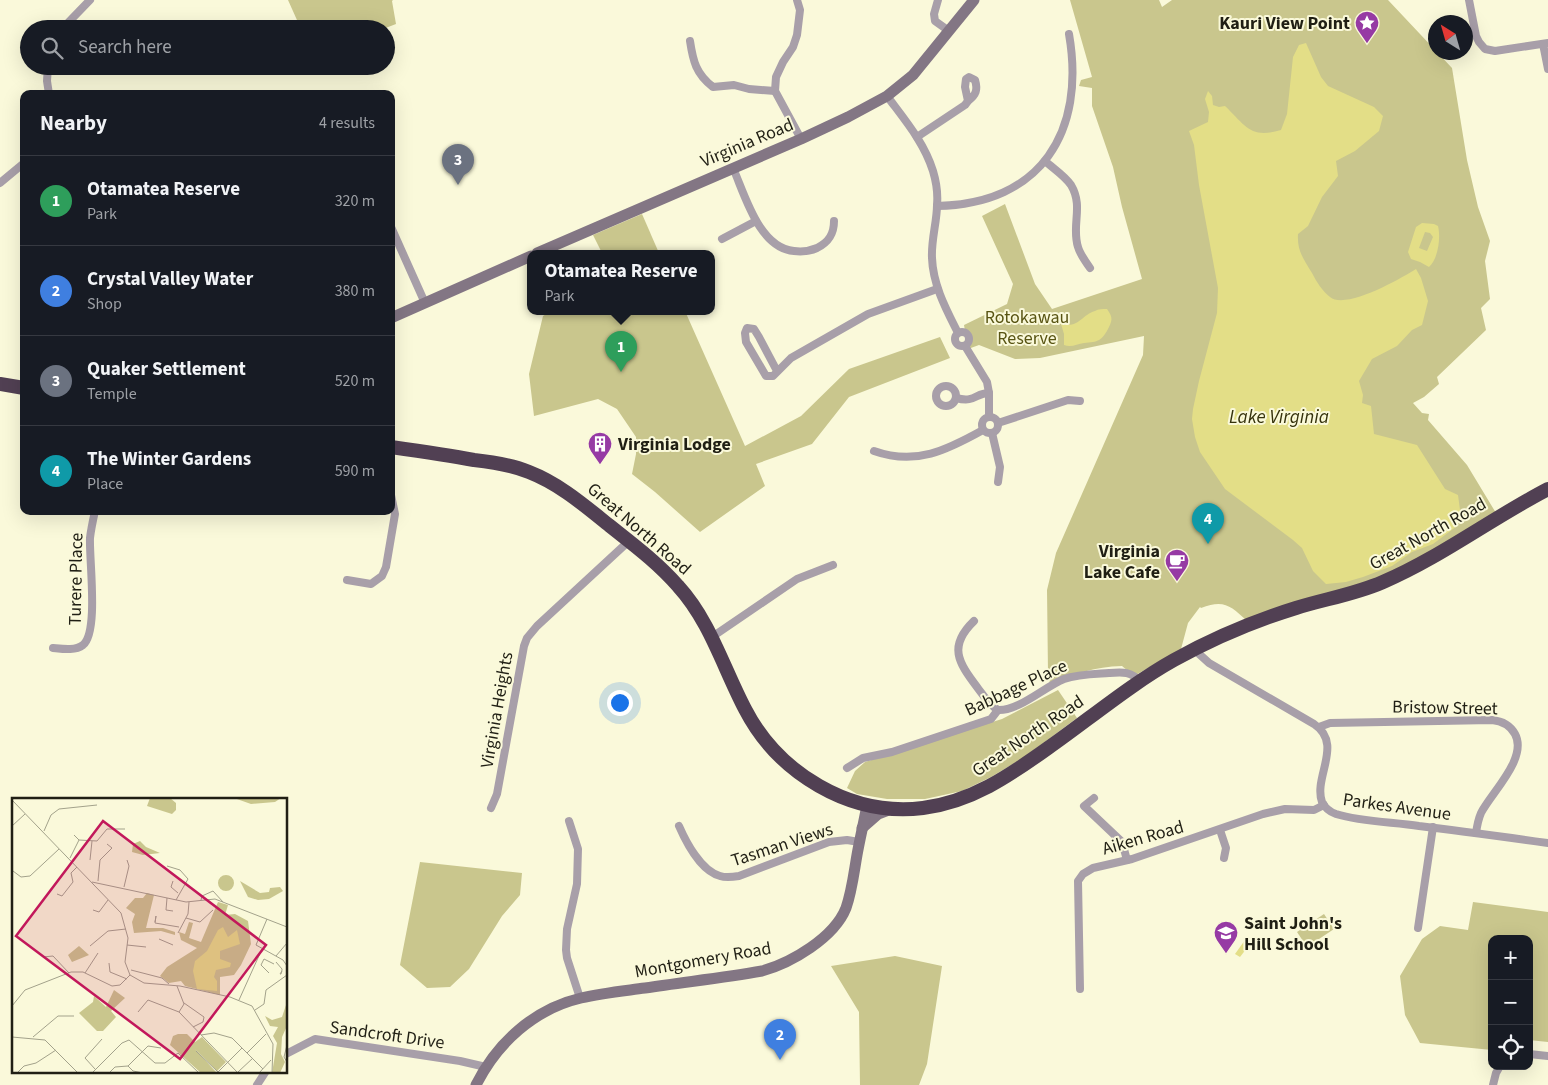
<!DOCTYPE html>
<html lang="en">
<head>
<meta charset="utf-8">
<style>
  body { margin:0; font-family:"Source Sans 3",sans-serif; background:#242831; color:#f1f3f6 }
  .controls { position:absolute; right:15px; bottom:15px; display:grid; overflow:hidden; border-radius:10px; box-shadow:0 5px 20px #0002 }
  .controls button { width:45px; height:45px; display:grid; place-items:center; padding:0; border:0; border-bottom:1px solid #363941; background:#171b24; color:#f1f3f6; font:25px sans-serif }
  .compass { position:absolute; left:1428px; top:15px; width:45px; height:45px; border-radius:50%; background:#171b24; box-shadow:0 5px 20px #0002; rotate:323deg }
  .you { position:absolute; left:619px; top:702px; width:18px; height:18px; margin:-12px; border:4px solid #fff; border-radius:50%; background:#1a73e8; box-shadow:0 0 0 8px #1a73e833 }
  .badge { display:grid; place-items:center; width:32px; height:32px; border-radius:50%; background:#c8a0d1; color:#fff; font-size:16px; font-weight:700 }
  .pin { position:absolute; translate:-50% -41px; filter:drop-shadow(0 1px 2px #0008) }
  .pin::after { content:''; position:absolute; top:26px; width:18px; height:15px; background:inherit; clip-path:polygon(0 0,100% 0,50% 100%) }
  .popup { position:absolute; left:527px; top:250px; width:188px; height:65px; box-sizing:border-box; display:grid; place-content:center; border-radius:10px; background:#171b24; filter:drop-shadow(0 1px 4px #0005); font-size:16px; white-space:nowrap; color:#9ea1a6 }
  .popup b { font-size:19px; color:#f1f3f6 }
  .popup::after { content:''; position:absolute; left:50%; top:100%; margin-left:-10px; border:10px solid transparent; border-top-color:#171b24 }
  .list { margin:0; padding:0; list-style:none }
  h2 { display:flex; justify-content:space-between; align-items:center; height:65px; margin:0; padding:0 20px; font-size:21px }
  h2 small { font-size:16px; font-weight:400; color:#9ea1a6 }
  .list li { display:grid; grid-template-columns:32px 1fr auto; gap:15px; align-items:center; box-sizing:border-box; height:90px; padding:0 20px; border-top:1px solid #363941 }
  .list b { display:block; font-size:19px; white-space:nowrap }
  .list p { margin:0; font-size:16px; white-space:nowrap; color:#9ea1a6 }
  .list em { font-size:16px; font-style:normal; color:#9ea1a6 }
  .icon { flex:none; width:28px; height:28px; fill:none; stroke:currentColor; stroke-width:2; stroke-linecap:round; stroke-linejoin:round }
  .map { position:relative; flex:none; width:1548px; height:1085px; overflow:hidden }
  .search { position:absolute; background:#171b24; box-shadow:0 5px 20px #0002; left:20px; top:20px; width:375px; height:55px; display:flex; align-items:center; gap:12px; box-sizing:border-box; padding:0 18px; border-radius:28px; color:#9ea1a6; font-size:19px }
  .panel { position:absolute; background:#171b24; box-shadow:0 5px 20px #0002; left:20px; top:90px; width:375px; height:425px; border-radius:10px }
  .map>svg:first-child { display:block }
  .green { fill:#c9c68d }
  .water { fill:#e3de87; fill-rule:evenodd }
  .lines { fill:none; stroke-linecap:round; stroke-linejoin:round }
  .street { stroke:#a89fa9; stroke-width:8 }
  .secondary { stroke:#837684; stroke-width:11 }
  .highway { stroke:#514053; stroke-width:14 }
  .labels { text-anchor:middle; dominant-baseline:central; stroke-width:4; stroke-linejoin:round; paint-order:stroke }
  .poi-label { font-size:18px; font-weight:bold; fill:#201f14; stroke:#faf9da; text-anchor:end }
  .street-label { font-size:18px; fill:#201f14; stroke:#faf9da }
  .park-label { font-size:18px; fill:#585413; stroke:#faf9da }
  .water-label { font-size:19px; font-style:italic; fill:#35320c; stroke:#faf9da }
  .inset-road { fill:none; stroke:#a3a28b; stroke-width:1 }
  .view { fill:#c2185b; fill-opacity:0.15; stroke:#c2185b; stroke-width:2.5 }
  .inset-edge { fill:none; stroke:#201f14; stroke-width:2.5 }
</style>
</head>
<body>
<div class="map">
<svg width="1548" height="1085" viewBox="0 0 1548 1085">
  <rect width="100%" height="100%" fill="#faf9da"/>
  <g class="green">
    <path d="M288,0H393L392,1L396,24L383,29H301Z"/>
    <path d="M1070,0H1159L1162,7L1172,0H1388L1452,68L1467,160L1478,207L1490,241L1485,261L1490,299L1481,308L1486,330L1437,377L1439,384L1424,397L1413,403L1422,413L1429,414L1428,420L1467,465L1496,513L1394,573L1247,621C1231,606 1224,599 1201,608L1200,607L1188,623L1181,649L1134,676L1122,666C1094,667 1077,673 1050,684L1048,673L1047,590L1056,553L1143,355L1144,336L1040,358L1015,359L979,345L968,349L964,325L1007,304L1013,284L982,216L1005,204L1035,284L1052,309L1142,279L1122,207L1113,167L1092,106V88L1079,86L1081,80L1092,77Z"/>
    <path d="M642,214L659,253H602L593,235Z"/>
    <path d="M551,311H685L745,446L801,416L849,369L940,337L950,358L849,397L812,444L756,464L765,486L700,532L655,492L632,474L636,454V437L617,409L598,399L534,416L529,374L543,316Z"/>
    <path d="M1058,690L1077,718L1023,758L991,777L962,791L925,799H887L857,794L847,788L855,771L865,762L1002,719Z"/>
    <path d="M420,862L522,873L520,895L502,916L469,969L450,987L427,988L400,965Z"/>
    <path d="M1473,902L1548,912V1042L1529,1040V939H1492V1050L1420,1043L1405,1015L1400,976L1422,939L1440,926L1468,930Z"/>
    <path d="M1324,914L1334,929L1307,947L1297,932Z"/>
    <path d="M895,956L942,966L927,1064L919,1085H860L859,1012L831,966Z"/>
  </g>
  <g class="water">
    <path d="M1306,43L1321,77L1328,86L1374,107L1383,116L1379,131L1355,151L1336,161L1338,176L1322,197L1308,226L1298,234C1297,251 1303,258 1312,273C1316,281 1323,292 1330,297C1346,310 1400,279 1416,269L1421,278L1428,301L1422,325L1412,330L1397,346L1372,359L1359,381L1363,395L1362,403L1371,406L1374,434L1417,445L1445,489L1458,495L1460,510L1457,526L1433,544L1412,552L1392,566L1363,577L1346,582L1326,584L1313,571L1302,548L1293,540L1225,489L1200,452L1195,437L1192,419L1193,409L1199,381L1217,313L1218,288L1199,185L1194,145L1189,131L1208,122L1209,112L1205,99L1208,91L1212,96L1213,105L1219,107L1225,106C1246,126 1250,139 1281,130L1287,114L1293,57L1299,45Z"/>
    <path d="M1422,223L1434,224L1438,226C1441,238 1438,259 1429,267L1420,262L1411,259L1408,252L1416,227ZM1425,232L1430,233L1433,237L1427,251L1419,248Z"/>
    <path d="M1107,309C1112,316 1113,319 1109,327C1102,341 1098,342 1084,343C1077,344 1071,348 1064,345V334L1061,324C1080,328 1080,316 1095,311C1098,309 1103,309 1107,309Z"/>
    <path d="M1245,940L1250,944L1240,957L1235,954Z"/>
  </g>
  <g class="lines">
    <g class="street">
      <path d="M797,0L800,10L797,35L793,47L783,62L776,77L775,91L801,139"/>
      <path d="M938,0L934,14L935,21L949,31"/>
      <path d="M1469,0L1476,36L1479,42L1485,49L1495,51L1548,43"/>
      <path d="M62,29L90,0"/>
      <path d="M690,41C693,61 696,74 713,87L734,85L749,89L775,91"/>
      <path d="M1543,44L1548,69"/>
      <path d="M48,66L47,81L49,94"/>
      <path d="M887,96C904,119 924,142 933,171C936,181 938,194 937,205C937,222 931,240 932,258C933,285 946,309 958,333"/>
      <path d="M917,137L965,105L968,101L965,87L966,79L969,77L975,80C978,90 976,95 968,101"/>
      <path d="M1045,161C1054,169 1065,176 1071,185C1084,207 1071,225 1078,247C1080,254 1085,261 1090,268"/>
      <path d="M733,168C745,195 759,248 794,251C802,252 810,251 817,248C829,242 834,234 834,221"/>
      <path d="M0,183L24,163"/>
      <path d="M937,206C1041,204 1086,132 1069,34"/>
      <path d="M391,227L425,303"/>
      <path d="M722,239L756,221"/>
      <circle cx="962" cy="339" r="7"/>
      <path d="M965,346L987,382L989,393V417"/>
      <path d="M777,371L759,337L754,329L747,328L745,333L746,342L766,376H773L791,358L868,314L937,289"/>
      <circle cx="946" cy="396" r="10"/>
      <path d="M956,398C976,403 975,393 989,393"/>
      <circle cx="990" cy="425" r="8"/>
      <path d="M998,423L1068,400L1080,401"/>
      <path d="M992,433L1000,467L998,482"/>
      <path d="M874,451C916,466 947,450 983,430"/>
      <path d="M347,580L371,584L382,576L386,567L395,514L391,495"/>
      <path d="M974,621C948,646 958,662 977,687C983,695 989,705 998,710"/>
      <path d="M712,637L797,579L833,565"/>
      <path d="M53,648C63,649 75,651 83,645C99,632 89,560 90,538C91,529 93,520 95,511"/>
      <path d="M1195,649L1198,653L1209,663L1314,724C1344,744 1313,777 1322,802C1325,808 1330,812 1336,814C1362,822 1392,822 1419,826C1462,831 1505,837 1548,843"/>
      <path d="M1319,727L1330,723L1492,720C1502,721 1510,725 1515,734C1528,758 1492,792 1481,813C1478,820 1477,826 1476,833"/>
      <path d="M847,768L863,758L892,752L991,719L998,710C1019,711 1044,687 1064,679C1078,674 1094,674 1109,673C1122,672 1132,671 1140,682"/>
      <path d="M1094,798L1084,806L1122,842L1127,860"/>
      <path d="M491,808L497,794L524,646L527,638L537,626L629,541"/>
      <path d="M569,821L578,849L577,884L567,929L566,950L567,958L580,998"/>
      <path d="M679,826C686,842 701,871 720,876C726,878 733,877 739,876L829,842L847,840L859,842"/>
      <path d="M1220,830L1226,848L1224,858"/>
      <path d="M1418,928L1433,827"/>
      <path d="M1080,989L1078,881L1083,874L1093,868L1132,859L1263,814L1285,809L1314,810L1324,805"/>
      <path d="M286,1054L315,1039L460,1061L486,1067"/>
      <path d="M1529,1054L1548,1056"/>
      <path d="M257,1085L266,1071"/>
      <path d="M1493,1085L1496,1073L1500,1066"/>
    </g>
    <g class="secondary">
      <path d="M537,253L801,139L848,117L887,96L913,75L974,0"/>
      <path d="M391,318L531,256"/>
      <path d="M862,828L878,814L891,809"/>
      <path d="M476,1085C497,1043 534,1009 581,998C602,993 623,991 645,988C684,982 723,978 762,971C791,963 834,938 846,908C852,891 854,872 857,855C860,838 864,822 867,805"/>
    </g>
    <g class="highway">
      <path d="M0,384L24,388"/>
      <path d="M391,447C419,451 447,455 474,460C492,462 512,465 529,472C560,484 585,506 610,526C634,545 658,563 678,586C710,621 723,667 745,709C778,773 850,817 923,808C971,802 1009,776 1048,748C1088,720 1131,684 1174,660C1212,639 1254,621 1296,608C1325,599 1356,594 1383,582C1441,557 1492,518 1548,489"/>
    </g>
  </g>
  <defs>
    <symbol id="sight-pin" viewBox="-11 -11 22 30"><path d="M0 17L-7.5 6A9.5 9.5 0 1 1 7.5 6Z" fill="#963aa4" stroke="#faf9da"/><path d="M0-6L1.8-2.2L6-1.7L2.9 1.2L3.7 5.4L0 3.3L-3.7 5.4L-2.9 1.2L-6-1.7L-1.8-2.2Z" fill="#fff"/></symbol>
    <symbol id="building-pin" viewBox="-11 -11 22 30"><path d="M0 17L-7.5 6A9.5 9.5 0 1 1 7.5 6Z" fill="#963aa4" stroke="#faf9da"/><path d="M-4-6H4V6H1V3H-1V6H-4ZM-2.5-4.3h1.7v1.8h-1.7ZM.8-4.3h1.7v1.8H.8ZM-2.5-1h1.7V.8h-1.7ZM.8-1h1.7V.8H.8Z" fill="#fff"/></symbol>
    <symbol id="cafe-pin" viewBox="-11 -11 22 30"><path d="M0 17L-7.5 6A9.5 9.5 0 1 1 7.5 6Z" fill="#963aa4" stroke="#faf9da"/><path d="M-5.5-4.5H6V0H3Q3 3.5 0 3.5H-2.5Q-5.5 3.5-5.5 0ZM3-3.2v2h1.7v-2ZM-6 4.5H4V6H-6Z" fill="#fff"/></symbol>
    <symbol id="school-pin" viewBox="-11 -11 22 30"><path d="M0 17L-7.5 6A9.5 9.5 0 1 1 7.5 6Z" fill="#963aa4" stroke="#faf9da"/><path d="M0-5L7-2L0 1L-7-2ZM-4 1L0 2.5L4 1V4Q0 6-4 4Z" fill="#fff"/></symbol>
  </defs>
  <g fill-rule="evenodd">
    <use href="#sight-pin" x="1353" y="9" width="28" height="38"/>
    <use href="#building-pin" x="586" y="430" width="28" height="38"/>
    <use href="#cafe-pin" x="1163" y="547" width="28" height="38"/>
    <use href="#school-pin" x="1212" y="919" width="28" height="38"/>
  </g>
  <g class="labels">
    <g class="poi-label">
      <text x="1350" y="23">Kauri View Point</text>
      <text x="618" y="444" text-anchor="start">Virginia Lodge</text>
      <text x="1160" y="551">Virginia<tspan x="1160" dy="21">Lake Cafe</tspan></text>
      <text x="1244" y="923" text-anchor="start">Saint John's<tspan x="1244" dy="21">Hill School</tspan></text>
    </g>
    <g class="street-label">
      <text transform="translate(747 143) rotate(-23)">Virginia Road</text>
      <text transform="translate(639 529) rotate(41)">Great North Road</text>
      <text transform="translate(1428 534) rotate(-29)">Great North Road</text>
      <text transform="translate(76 579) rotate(-89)">Turere Place</text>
      <text transform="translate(1016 688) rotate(-25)">Babbage Place</text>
      <text transform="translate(1445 708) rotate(1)">Bristow Street</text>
      <text transform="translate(497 710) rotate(-80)">Virginia Heights</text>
      <text transform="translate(1028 736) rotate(-34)">Great North Road</text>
      <text transform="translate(1397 807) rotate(8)">Parkes Avenue</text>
      <text transform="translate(1143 838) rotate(-16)">Aiken Road</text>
      <text transform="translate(782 845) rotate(-18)">Tasman Views</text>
      <text transform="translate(703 960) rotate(-10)">Montgomery Road</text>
      <text transform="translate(387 1035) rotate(8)">Sandcroft Drive</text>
    </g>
    <g class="park-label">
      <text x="1027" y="317">Rotokawau<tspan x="1027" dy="21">Reserve</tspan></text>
    </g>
    <g class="water-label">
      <text x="1279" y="417">Lake Virginia</text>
    </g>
  </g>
  <g transform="translate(12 798)">
    <rect width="275" height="275" fill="#faf9da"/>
    <path d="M138,0H158L164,5V12L160,16L135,8ZM222,0H269L263,4L239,6ZM128,43L134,49L148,55L131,57L120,54L121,46ZM206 85a8 8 0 1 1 16 0a8 8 0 1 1-16 0ZM228,83L248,95L257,94L258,90L268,89L271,93L257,101L246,102L236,99ZM135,95L142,97L134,130H151L163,134V137L149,133L122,135L120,124L123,116L114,110L123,100H131ZM206,104L216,107L213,117L223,116L236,123L239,146L229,167L222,177L208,179V197L173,188L169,183L157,185L148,178L155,169L185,150L169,142L167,134L173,136L177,124L181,125L177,140L189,144ZM67,148L77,157L60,164L56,157ZM102,192L113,200L99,213L104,219L91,233H85L67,215L81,204L82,198L94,209ZM275,204V228L270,239L269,256L273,264L268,275H260L265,245L261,238L266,229L258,228L253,218L260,222L270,219ZM166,236H175L183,244L190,239L214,264L205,273L183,251L204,274L189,275L158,247L161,238Z" fill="#c9c68d"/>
    <path d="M211,129L216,139L225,132L228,146L208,153V161L219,165L218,169L204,172L202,179L205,183V193L185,191L181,173L183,163L195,153L206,132Z" fill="#e3de87"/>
    <path class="inset-road" d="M0,2L109,115L116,140L113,164L118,177L132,185L168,188L218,199L240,208L261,246L260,275M0,28L13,16M32,33L39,17L47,11L85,7M67,42L85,43L95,31H113M58,60L67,42L62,37M78,62L80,43M155,68L168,72L176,81L164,102M1,73L9,79L18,78L47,51M86,83L88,62L100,50L95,46M161,83L159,89L166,95M80,84L174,104L203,101L275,129M112,89L117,68L115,62M45,96L50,98L61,84L59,75L65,69M155,100L154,112L161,113M189,102L190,98L201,93L211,104M81,112L87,114L96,102M174,120L188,124L201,112M255,121L244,147L271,162L275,168M143,124L144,118L143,125L167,129M166,135L176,116L177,104M147,141L161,147M115,147L134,149M78,148L96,133L114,131M264,158L275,145M31,159L41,158L57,175M264,164L270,171V172L269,176H268L270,173M97,165L98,174L115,181M119,172L150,180L157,186M73,175L86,155M257,175L249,167L252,161L262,166M165,188L172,206L167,214M227,202L250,151M172,205L192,219L191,224L181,229M0,208L13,192L59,174H71L100,188L108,187L118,177M243,212L252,206L254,192L275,177M126,214L136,202L167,214L226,275M189,237L202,235L220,240L251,271M0,239L33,242L66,275M21,239L46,218H62M275,247L272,259L275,264M184,253L206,274M235,255L254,236M116,268L121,273L131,275M83,271L73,260L90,241M98,274L103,269L116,268L136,248L149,250M226,274L241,260M5,275L12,268L24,265L44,252M80,275L110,245L117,242L143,265H153L166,255L187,275M205,275L230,250M247,275L259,262"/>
    <path class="view" d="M91,23L254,147L168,261L4,138Z"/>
    <rect width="275" height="275" class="inset-edge"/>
  </g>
</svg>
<div class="controls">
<button>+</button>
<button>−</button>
<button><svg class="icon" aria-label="locate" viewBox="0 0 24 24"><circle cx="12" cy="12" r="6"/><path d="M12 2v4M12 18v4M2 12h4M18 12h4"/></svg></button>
</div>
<svg class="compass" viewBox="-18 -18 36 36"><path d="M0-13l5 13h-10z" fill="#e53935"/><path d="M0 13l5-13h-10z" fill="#9ea1a6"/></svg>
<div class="you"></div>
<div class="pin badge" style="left:621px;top:372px;background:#2e9e5b">1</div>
<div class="popup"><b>Otamatea Reserve</b>Park</div>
<div class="pin badge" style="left:780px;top:1060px;background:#3f7fe0">2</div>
<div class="pin badge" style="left:458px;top:185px;background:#6b7280">3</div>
<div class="pin badge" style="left:1208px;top:544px;background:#0f9aa8">4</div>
<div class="search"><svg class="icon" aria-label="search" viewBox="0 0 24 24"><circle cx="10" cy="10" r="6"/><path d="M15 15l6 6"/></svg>Search here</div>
<section class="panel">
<h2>Nearby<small>4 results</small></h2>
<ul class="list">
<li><span class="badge" style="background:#2e9e5b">1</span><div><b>Otamatea Reserve</b><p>Park</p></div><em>320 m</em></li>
<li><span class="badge" style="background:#3f7fe0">2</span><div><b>Crystal Valley Water</b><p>Shop</p></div><em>380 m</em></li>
<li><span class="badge" style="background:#6b7280">3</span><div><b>Quaker Settlement</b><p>Temple</p></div><em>520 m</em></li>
<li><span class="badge" style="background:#0f9aa8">4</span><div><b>The Winter Gardens</b><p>Place</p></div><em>590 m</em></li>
</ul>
</section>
</div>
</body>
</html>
